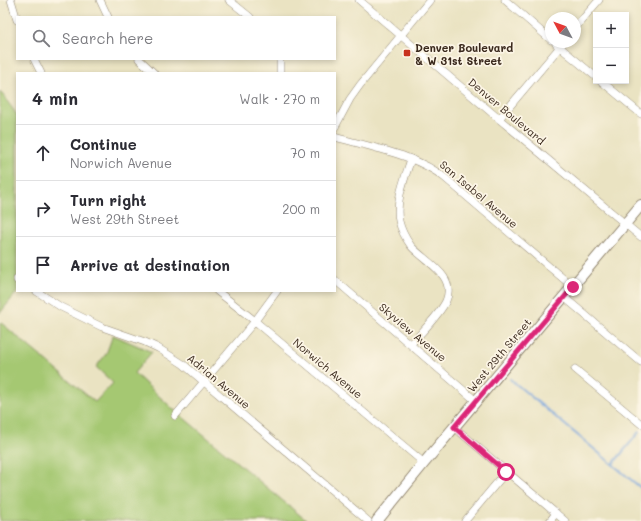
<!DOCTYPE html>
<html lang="en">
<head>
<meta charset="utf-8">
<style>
  body { margin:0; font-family:Mali,sans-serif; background:#f2f2f3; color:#2b2b33 }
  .controls { position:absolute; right:12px; top:12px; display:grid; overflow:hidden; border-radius:0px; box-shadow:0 2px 6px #0003 }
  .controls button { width:36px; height:36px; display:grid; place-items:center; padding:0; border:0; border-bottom:1px solid #e1e1e2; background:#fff; color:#2b2b33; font:20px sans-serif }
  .compass { position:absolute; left:545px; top:12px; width:36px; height:36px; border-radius:50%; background:#fff; box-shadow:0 2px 6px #0003; rotate:311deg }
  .stop { position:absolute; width:12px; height:12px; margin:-9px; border:3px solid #db2777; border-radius:50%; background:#fff }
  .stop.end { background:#db2777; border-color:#fff; box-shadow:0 1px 4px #0008 }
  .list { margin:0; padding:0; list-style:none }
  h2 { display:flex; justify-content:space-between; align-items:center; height:52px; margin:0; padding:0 16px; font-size:17px }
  h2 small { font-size:13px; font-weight:400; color:#7c7c81 }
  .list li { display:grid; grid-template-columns:26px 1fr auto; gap:12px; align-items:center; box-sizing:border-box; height:56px; padding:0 16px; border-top:1px solid #e1e1e2 }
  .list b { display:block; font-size:15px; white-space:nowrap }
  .list p { margin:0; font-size:13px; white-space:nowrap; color:#7c7c81 }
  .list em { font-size:13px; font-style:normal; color:#7c7c81 }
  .icon { flex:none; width:22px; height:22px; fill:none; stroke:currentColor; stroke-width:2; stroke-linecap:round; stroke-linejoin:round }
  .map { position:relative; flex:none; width:641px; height:521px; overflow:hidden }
  .search { position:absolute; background:#fff; box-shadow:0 2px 6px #0003; left:16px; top:16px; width:320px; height:44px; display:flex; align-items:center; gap:10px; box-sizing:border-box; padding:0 14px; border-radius:0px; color:#7c7c81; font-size:15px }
  .panel { position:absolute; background:#fff; box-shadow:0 2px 6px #0003; left:16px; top:72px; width:320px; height:220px; border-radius:0px }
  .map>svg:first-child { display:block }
  .green { fill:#a5c872; stroke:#707948 }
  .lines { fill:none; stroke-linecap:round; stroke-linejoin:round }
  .stream { stroke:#70a0da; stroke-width:2 }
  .street-casing { stroke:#928670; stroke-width:8 }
  .secondary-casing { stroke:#928670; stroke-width:12 }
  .street { stroke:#fff; stroke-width:7 }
  .secondary { stroke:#fff; stroke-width:10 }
  .route { stroke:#db2777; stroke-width:5 }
  .poi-dot { fill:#c8321e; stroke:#fcf5e5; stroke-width:1.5 }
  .labels { text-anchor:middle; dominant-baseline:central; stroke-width:3.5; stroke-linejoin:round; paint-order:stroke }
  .poi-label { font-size:11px; font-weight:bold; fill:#3b2a1e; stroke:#fcf5e5; text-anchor:start }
  .street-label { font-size:11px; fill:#3b2a1e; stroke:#fcf5e5 }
</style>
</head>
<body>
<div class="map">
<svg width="641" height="521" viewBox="0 0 641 521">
  <rect width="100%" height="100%" fill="#fcf5e5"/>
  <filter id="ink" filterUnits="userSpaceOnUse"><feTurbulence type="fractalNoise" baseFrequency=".025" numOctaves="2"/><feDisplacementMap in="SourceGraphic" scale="8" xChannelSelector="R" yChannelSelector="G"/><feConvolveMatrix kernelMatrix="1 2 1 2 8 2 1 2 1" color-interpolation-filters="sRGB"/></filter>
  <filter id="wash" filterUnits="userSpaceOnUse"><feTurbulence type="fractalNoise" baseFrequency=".012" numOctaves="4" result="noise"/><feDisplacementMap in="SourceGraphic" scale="16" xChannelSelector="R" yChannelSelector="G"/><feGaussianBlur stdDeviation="0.9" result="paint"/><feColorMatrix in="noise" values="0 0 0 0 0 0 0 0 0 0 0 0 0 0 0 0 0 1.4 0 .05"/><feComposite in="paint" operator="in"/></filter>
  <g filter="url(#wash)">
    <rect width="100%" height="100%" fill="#eae3c2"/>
    <g class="green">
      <path d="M0,91L17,115V291H18L0,313Z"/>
      <path d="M0,322L95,402L113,383L96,367L106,354L113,335L152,352L134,373L172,408L307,521H0Z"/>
    </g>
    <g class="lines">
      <g class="stream">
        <path d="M510,379L641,488"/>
        <path d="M613,464L639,432"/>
      </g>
    </g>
  </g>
  <g filter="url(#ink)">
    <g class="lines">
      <defs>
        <g id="street">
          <path d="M11,0L17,20"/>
          <path d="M100,0L108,17"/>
          <path d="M229,0L250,17"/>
          <path d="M359,0L499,119L641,237"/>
          <path d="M505,0L551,40"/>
          <path d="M575,28L599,0"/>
          <path d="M556,44L596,77"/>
          <path d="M34,59L41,73"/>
          <path d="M139,59L154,73"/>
          <path d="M280,59V73"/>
          <path d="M601,81L641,114"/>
          <path d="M499,119L564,42"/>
          <path d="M335,127L350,99L360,85L430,0"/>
          <path d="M335,137C372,148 415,154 445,178L573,287"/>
          <path d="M411,159C405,178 395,201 399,221C401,230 406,239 411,246C425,262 457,275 446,301C440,314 421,333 411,344"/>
          <path d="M17,279V280"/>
          <path d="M335,280L476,401"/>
          <path d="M36,291L61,307L102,327L145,342L158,348L183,364L368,521"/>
          <path d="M217,291L255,321L424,463"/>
          <path d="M564,297L641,362"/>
          <path d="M575,369L641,424"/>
          <path d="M175,416L255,321L277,291"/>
          <path d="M454,427L565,521"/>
          <path d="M465,521L506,472"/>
          <path d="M550,521L556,513"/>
        </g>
        <path id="secondary" d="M377,521L424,463L641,205"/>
      </defs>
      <use href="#street" class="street-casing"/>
      <use href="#secondary" class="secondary-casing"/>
      <use href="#street" class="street"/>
      <use href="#secondary" class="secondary"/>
    </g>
  </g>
  <g class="lines" filter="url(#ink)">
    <path class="route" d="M506,472L454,427L573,287"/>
  </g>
  <rect class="poi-dot" x="403" y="49" width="8" height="8" rx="2"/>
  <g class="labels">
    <g class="poi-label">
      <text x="415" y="47">Denver Boulevard<tspan x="415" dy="13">&amp; W 31st Street</tspan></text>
    </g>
    <g class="street-label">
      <text transform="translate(507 111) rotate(40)">Denver Boulevard</text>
      <text transform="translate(479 194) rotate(40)">San Isabel Avenue</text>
      <text transform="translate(413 332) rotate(40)">Skyview Avenue</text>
      <text transform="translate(499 355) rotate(-50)">West 29th Street</text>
      <text transform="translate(328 368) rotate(40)">Norwich Avenue</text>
      <text transform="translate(219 381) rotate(40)">Adrian Avenue</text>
    </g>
  </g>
</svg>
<div class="controls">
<button>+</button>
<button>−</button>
</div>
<svg class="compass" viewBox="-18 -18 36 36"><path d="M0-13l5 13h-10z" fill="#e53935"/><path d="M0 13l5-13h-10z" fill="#7c7c81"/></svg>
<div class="stop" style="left:506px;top:472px"></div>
<div class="stop end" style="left:573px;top:287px"></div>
<div class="search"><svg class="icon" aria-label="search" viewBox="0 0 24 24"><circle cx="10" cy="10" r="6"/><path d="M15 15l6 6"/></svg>Search here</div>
<section class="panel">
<h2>4 min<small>Walk · 270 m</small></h2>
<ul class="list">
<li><svg class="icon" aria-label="ahead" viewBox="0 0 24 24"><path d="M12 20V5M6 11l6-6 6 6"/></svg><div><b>Continue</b><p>Norwich Avenue</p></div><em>70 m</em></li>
<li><svg class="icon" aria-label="right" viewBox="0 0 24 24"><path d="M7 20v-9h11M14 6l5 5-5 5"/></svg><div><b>Turn right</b><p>West 29th Street</p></div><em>200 m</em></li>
<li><svg class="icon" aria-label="arrive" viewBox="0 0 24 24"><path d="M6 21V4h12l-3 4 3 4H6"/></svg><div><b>Arrive at destination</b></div></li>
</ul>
</section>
</div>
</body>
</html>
